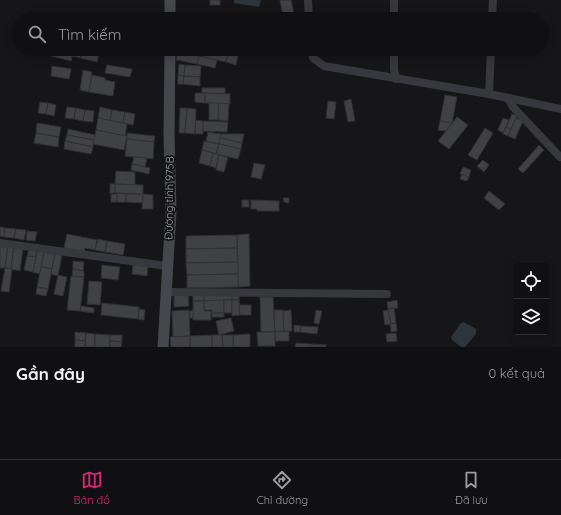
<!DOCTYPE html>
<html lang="vi">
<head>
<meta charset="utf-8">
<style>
  body { margin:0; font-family:Quicksand,sans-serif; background:#19191b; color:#f1f3f6 }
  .controls { position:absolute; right:12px; bottom:12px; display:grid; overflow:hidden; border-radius:4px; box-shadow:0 2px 10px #0003 }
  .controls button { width:36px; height:36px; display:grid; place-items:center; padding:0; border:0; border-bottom:1px solid #303032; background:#101012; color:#f1f3f6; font:20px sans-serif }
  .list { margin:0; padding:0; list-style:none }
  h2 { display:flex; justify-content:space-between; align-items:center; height:52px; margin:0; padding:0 16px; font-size:17px }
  h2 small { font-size:13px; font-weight:400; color:#9c9d9f }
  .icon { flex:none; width:22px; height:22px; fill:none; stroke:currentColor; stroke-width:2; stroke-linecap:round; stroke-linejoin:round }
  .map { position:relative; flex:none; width:561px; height:347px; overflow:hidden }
  .search { position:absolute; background:#101012; box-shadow:0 2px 10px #0003; left:12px; right:12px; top:12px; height:44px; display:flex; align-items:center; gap:10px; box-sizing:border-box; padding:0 14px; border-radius:22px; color:#9c9d9f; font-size:15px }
  .sheet { height:112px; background:#101012 }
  nav { display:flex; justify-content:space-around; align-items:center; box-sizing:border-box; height:56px; border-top:1px solid #303032; background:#101012; font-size:11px; color:#9c9d9f }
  nav a { display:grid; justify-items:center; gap:2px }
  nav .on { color:#db2777 }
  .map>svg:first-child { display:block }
  .water { fill:#2c353c }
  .building { fill:#404145; stroke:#303034 }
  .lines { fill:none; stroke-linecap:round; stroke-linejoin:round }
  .minor { stroke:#37383d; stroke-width:8 }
  .secondary { stroke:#45474d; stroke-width:11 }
  .labels { text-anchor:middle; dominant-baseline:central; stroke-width:3.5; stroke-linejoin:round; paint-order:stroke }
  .street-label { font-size:11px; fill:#a8adb8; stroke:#111113 }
</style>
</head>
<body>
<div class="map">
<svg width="561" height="347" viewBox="0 0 561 347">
  <rect width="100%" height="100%" fill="#161618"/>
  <g class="water">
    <path d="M234,0H261L259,7L234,3Z"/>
    <path d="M464,322L476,329V334L465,347H461L452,340L451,337L461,323Z"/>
  </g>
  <g class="building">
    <rect x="210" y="0" width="10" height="5"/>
    <path d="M280,0H291L294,13L283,16Z"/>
    <path d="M221,13L242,17V19H220Z"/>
    <path d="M45,49H74L71,61L43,54Z"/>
    <path d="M74,49H83L80,58L72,56Z"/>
    <path d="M83,49H100L97,62L80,58Z"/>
    <path d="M188,49H227L229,50L226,62L187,54Z"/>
    <path d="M229,50L239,52L236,65L226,62Z"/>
    <path d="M178,52L199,56L197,64L176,60Z"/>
    <path d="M199,56L217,60L215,68L197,64Z"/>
    <path d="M179,64L185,65L184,76L178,75Z"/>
    <path d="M107,65L132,69L130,77L105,73Z"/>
    <path d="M185,65L201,66L200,77L184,76Z"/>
    <path d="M52,66L71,69L69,79L51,76Z"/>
    <path d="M83,70L92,72L89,92L80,90Z"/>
    <path d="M92,75L105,78V80L115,82L113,96L89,92Z"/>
    <path d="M178,75L184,76L183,84H178Z"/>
    <path d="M184,76L200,77V86L183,84Z"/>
    <path d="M202,88H225V94L202,93Z"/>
    <path d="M195,93H205V103L195,102Z"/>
    <path d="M205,93L230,94V104L205,103Z"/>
    <path d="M445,95L457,97L452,123L440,121Z"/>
    <path d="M351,99L355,121L348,122L344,101Z"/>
    <path d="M328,101L336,102L334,119L326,118Z"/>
    <path d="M40,102L48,103L46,114L38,113Z"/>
    <path d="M48,103L56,105L54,116L46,114Z"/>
    <path d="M209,103H219L218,120H209Z"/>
    <path d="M219,103L229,104L228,121L218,120Z"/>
    <path d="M67,107L76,108L74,119L65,118Z"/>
    <path d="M100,107L112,110L110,121L98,118Z"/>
    <path d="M76,108L85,110L83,121L74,119Z"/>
    <path d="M180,108H187L185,133H179Z"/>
    <path d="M187,108L196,109L195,134L185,133Z"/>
    <path d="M85,110L94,111L93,122L83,121Z"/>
    <path d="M112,110L125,112L123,123L110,121Z"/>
    <path d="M125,112L135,114L133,125L123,123Z"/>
    <path d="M512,114L517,116L511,129L506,127Z"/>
    <path d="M457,117L468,125L449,149L438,141Z"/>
    <path d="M98,118L127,124L125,136L96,130Z"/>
    <path d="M503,118L509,120L503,133L498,130Z"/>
    <path d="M516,118L523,121L515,139L508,136Z"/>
    <path d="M196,120L203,121V134H195Z"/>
    <path d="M203,121L228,122L227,132L203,131Z"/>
    <path d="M440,121L452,123L446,131L438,130Z"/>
    <path d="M37,123L61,127L59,137L36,133Z"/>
    <path d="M506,127L511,129L508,136L503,134Z"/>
    <path d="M485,128L493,133L477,160L468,155Z"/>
    <path d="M68,129L95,135L94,140L67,135Z"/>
    <path d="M96,130L127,136L124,150L93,144Z"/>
    <path d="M208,132L221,134L219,144L206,141Z"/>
    <path d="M36,133L59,137L58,147L34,143Z"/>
    <path d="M127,133L155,136L154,142L127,139Z"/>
    <path d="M221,134H244L242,143L220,138Z"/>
    <path d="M67,135L94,140L93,147L65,141Z"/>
    <path d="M220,138L242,143L241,149L219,144Z"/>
    <path d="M127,139L154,142L153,159L125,156Z"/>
    <path d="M65,141L93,147L91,154L64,149Z"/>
    <path d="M204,141L219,144L216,154L202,150Z"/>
    <path d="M219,144L241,149L238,159L216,154Z"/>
    <path d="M539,145L544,150L523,173L518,169Z"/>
    <path d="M202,150L213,153L210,166L199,163Z"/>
    <path d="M213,153L219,155L216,168L210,166Z"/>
    <path d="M219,155L228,157L224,172L216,170Z"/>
    <path d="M134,157L147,158L145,167L132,164Z"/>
    <path d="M483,160L489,165L484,172L477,166Z"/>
    <path d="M254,163L265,165L261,179L251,177Z"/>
    <path d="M132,164L150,168L149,174L131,170Z"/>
    <path d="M463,167L471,170L469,177L460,174Z"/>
    <path d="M116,171L135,172V185L115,184Z"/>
    <path d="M462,174L469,177L467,181L460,179Z"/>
    <rect x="110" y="184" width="5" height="9"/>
    <path d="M115,184L143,185V194L115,193Z"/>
    <path d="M489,191L505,204L499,210L484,198Z"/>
    <path d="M117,193L126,194V202H117Z"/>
    <rect x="111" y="194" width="6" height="8"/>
    <path d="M126,194H143V203L126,202Z"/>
    <path d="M143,194L153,195V209H142Z"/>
    <path d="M283,198H289V203L284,202Z"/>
    <rect x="242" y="200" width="7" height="7"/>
    <path d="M251,200L279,201V211H257V209H251Z"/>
    <path d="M0,227L5,228L4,237L0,236Z"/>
    <path d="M5,228L16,229L14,238L4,237Z"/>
    <path d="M16,229L26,230L24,240L14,238Z"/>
    <path d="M27,231L37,232L35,241L26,240Z"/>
    <path d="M67,234L97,240L95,250L85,248L84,252L64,248Z"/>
    <path d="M249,234L250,286L238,287L237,235Z"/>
    <path d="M237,235V248L186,249V236Z"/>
    <path d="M98,239L107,241L105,252L95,250Z"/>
    <path d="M107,241L125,244L123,255L105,252Z"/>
    <path d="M8,246L5,268H0V247Z"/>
    <path d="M8,246L14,247L11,269L5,268Z"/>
    <path d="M14,247L23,248L20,271L11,269Z"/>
    <path d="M237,248L238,262L186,263V249Z"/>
    <path d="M29,249L37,251L36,257L27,256Z"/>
    <path d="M37,251L44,252L40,274L33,272Z"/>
    <path d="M44,252L55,254L52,269L41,267Z"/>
    <path d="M55,254L62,255L58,276L51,274Z"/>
    <path d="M27,256L36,257L33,272L24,270Z"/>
    <path d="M73,261L84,262L83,271L73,269Z"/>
    <path d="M238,262V274L187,275L186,263Z"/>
    <path d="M102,265L120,267L118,280L101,278Z"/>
    <path d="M133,265L148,266L147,276L132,274Z"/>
    <path d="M41,267L52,269L48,289L37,287Z"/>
    <path d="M5,268L12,269L9,292L1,291Z"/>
    <path d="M73,269L84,271V277L72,276Z"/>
    <path d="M238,274V287L187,288V275Z"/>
    <path d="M58,275L67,277L63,296L54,294Z"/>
    <path d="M71,276L84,277L80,311L67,310Z"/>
    <path d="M89,281L102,282L100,305L87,304Z"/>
    <path d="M37,287L48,289L46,296L36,294Z"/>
    <rect x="193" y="293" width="11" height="8"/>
    <path d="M204,293H232V300L204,301Z"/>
    <rect x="232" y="293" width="7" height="7"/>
    <path d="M174,294H188L189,306L174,307Z"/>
    <path d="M260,297H273L275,332H261Z"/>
    <path d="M224,300V313H212V310H204V301Z"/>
    <rect x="224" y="300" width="8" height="13"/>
    <path d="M232,300H239L240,315L232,316Z"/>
    <path d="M397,300L398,308L388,309L387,302Z"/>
    <path d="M193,301H204V311H211V320H193Z"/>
    <path d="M102,303L139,307L138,319L101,315Z"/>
    <path d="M239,305H251V315H240Z"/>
    <path d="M81,306L94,308V313L80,311Z"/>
    <path d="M394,308L396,323L391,324L388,309Z"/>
    <path d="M139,309L145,310L144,320L138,319Z"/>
    <path d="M189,310L190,336L173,337L172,311Z"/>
    <path d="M274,310H283L284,332H275Z"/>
    <path d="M291,310L292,331L284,332L283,311Z"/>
    <path d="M316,310L322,311L319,324L314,323Z"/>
    <path d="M388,310L391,324L385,325L383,311Z"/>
    <path d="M189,311H193V318H190Z"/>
    <rect x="212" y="313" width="12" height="4"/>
    <path d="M231,318L234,331L219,335L216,321Z"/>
    <path d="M396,323L397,331L391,332L390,324Z"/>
    <path d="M294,325L301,326L300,332H294Z"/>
    <path d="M301,326L318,327L317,334L300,332Z"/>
    <path d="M289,331V341H275V332Z"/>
    <path d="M75,332L86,333L85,341L75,340Z"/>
    <path d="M257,332H275V346H258Z"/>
    <path d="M86,333L95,334V347H85Z"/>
    <path d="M396,333L397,341L387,342L386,334Z"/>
    <path d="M95,334L110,335V347H95Z"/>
    <path d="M250,334V347H233V335Z"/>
    <path d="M110,335H122V342L110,341Z"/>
    <path d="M212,335V347H190V336Z"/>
    <path d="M212,335H222L223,347H212Z"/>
    <path d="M222,335H233V347H223Z"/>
    <path d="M190,336V347H171L170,337Z"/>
    <path d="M75,340L85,341V347H75Z"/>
    <path d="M110,341L122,342L121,347H110Z"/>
    <path d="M296,343L326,345V347H295Z"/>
  </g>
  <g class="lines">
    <g class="minor">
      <path d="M308,0L309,19"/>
      <path d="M394,19V0"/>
      <path d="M492,19L493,0"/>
      <path d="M311,49L313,58L324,66L489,94L561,109"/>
      <path d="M394,49V69L396,79"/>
      <path d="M489,94L491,49"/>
      <path d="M508,98L513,107L560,157"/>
      <path d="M0,243L167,266"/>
      <path d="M166,292L387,294"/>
    </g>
    <g class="secondary">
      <path d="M170,0V19"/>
      <path d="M163,347L171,211L169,135L170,49"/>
    </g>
  </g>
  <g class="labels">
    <g class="street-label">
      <text transform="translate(169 198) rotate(-89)">Đường tỉnh 975B</text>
    </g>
  </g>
</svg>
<div class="controls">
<button><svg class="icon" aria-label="locate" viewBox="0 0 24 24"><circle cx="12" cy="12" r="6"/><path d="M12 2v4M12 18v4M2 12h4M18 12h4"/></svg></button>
<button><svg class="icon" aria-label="layers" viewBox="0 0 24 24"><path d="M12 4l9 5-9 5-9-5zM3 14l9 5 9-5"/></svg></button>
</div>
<div class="search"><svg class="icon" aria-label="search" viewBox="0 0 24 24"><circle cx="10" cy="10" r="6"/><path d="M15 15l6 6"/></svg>Tìm kiếm</div>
</div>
<section class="sheet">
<h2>Gần đây<small>0 kết quả</small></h2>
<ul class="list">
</ul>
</section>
<nav>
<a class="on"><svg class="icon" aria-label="map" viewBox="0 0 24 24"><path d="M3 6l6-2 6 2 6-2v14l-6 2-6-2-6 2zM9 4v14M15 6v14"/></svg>Bản đồ</a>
<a><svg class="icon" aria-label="directions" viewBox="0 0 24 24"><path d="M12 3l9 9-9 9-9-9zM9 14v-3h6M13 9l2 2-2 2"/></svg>Chỉ đường</a>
<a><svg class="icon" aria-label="saved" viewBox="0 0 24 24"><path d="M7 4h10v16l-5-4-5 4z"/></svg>Đã lưu</a>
</nav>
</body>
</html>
